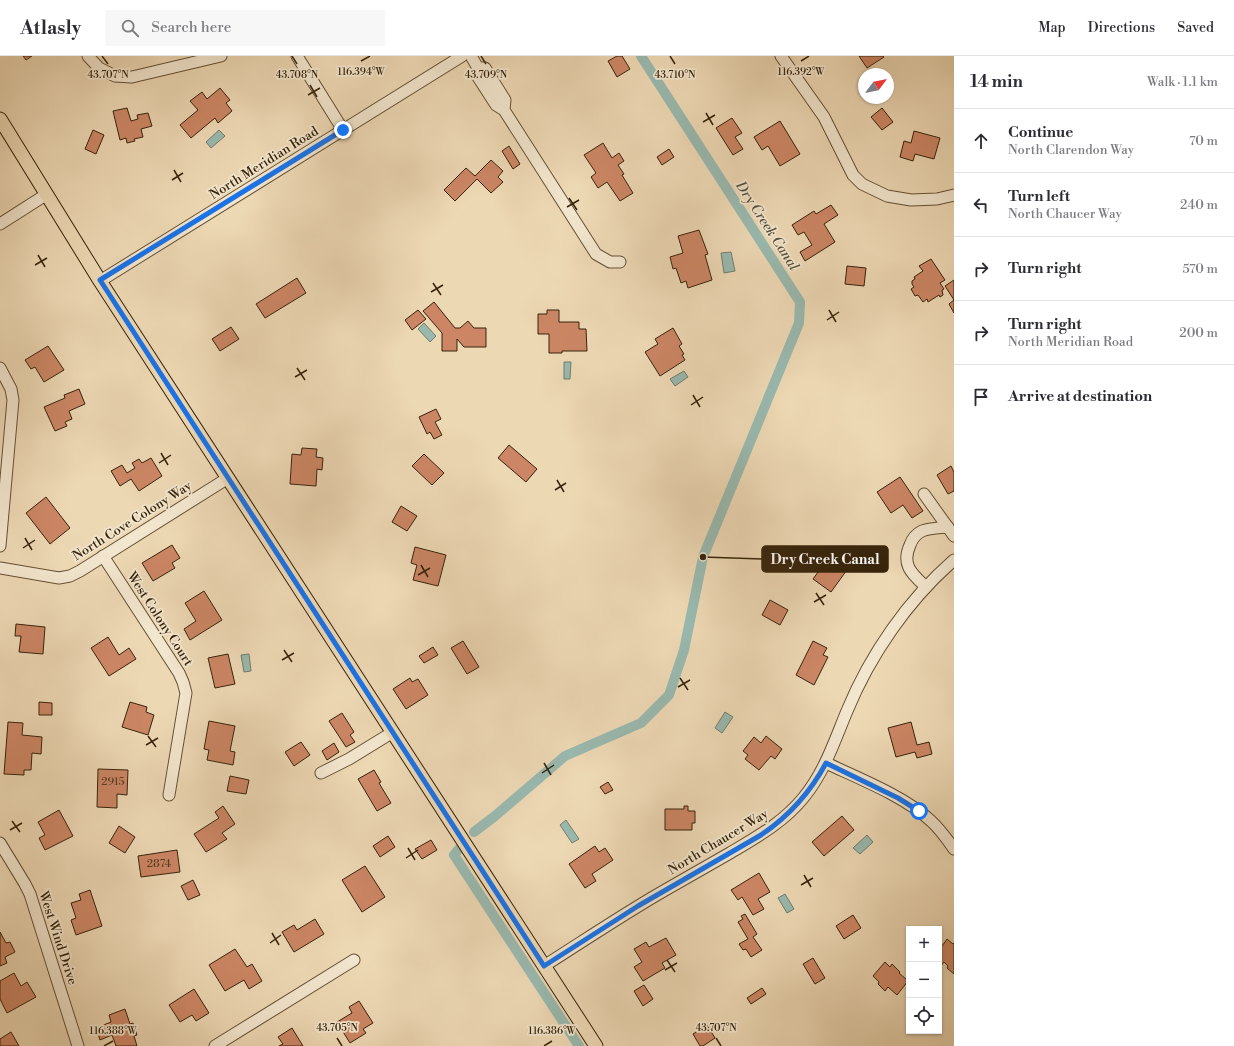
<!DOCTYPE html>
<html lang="en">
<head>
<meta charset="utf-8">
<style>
  body { margin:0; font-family:"Libre Bodoni",serif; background:#f7f7f7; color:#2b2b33 }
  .controls { position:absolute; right:12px; bottom:12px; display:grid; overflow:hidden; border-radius:0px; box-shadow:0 1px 3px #0004 }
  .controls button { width:36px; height:36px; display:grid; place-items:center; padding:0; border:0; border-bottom:1px solid #e1e1e2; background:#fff; color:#2b2b33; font:20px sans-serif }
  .compass { position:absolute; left:858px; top:12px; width:36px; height:36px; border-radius:50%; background:#fff; box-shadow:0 1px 3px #0004; rotate:58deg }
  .stop { position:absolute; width:12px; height:12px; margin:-9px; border:3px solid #1a73e8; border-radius:50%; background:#fff }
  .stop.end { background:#1a73e8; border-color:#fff; box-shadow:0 1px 4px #0008 }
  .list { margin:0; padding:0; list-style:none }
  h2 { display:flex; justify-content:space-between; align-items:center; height:52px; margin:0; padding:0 16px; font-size:17px }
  h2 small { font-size:13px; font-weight:400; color:#7c7c81 }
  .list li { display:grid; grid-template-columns:26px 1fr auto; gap:12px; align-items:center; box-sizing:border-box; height:64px; padding:0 16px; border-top:1px solid #e1e1e2 }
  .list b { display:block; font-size:15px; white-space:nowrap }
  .list p { margin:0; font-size:13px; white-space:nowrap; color:#7c7c81 }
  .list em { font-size:13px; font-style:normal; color:#7c7c81 }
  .icon { flex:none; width:22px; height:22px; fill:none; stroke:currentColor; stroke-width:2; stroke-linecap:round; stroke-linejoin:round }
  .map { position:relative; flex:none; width:954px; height:990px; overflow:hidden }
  header { display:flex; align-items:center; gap:24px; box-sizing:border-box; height:56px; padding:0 20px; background:#fff; border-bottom:1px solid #e1e1e2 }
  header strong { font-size:19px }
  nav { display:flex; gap:22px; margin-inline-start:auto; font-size:14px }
  .search { width:280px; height:36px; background:#f7f7f7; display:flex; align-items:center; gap:10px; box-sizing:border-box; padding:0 14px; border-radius:0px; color:#7c7c81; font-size:15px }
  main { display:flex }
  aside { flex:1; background:#fff }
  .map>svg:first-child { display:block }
  .water { fill:#99b9af; stroke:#717d6d }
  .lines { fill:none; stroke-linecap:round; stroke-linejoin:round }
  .canal { stroke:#99b9af; stroke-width:10 }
  .building { fill:#cc8665; stroke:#36230a }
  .minor-casing { stroke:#645034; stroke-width:13 }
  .major-casing { stroke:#36230a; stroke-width:15 }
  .minor { stroke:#f3e6ce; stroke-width:11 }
  .major { stroke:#edd8b4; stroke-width:13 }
  .route { stroke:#1a73e8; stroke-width:5 }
  .ticks { fill:none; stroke:#36230a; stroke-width:1.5 }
  .labels { text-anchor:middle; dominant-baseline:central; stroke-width:3.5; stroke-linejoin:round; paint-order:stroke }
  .number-label { font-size:11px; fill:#5c3c21 }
  .street-label { font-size:13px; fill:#36230a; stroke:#f3e6ce }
  .water-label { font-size:14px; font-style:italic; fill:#54503c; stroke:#f3e6ce }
  .ticks-label { font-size:10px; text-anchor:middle; fill:#36230a; stroke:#f3e6ce; stroke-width:3.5; stroke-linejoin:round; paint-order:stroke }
  .leader { fill:none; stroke:#36230a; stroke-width:1.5 }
  .callout-dot { fill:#36230a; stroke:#f3e6ce; stroke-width:1.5 }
  .callout { fill:#36230a; stroke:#36230a; stroke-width:1.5 }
  .callout-label { font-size:14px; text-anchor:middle; font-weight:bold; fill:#fff }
</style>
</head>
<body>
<header>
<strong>Atlasly</strong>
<div class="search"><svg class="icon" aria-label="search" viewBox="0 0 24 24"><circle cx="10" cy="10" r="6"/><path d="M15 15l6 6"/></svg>Search here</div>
<nav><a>Map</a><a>Directions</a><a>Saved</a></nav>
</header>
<main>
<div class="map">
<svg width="954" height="990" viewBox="0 0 954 990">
  <rect width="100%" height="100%" fill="#edd8b4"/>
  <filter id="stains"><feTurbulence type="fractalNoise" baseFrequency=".005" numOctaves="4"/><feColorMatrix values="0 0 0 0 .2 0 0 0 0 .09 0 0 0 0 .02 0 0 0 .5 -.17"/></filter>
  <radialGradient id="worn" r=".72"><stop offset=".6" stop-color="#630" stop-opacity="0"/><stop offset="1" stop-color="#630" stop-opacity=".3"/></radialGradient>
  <g class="water">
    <path d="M219,74L225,80L211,92L206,86Z"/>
    <path d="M731,196L735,215L724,217L721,197Z"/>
    <path d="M424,267L436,280L430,286L418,273Z"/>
    <path d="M564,306H571L570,323H564Z"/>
    <path d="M684,315L688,321L675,330L670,323Z"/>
    <path d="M249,598L251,615L244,616L241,599Z"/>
    <path d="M725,656L733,661L722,677L715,672Z"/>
    <path d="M566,764L579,783L572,787L560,769Z"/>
    <path d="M867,779L873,786L860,798L853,792Z"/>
    <path d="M785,838L794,853L787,857L778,842Z"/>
  </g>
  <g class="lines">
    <g class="canal">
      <path d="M474,776L495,760L565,700L641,667L669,639L684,594L703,501L799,267L800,246L641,0"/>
      <path d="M459,793L454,799L579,990"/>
    </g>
  </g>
  <g class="building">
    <path d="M23,0H32L26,4Z"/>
    <path d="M617,0H622L630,13L617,21L608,5Z"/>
    <path d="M859,0H883L884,1L867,12Z"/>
    <path d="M220,32L230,44L226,47L232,55L218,67L215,62L191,82L180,69L198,54L190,45L202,36L207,43Z"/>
    <path d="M127,52L131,65L138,63L137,59L148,57L152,70L141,73L143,81L134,83L135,85L127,87L126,82L120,84L113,55Z"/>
    <path d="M882,52L893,66L882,74L871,61Z"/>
    <path d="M732,62L742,77L735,81L743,93L733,99L716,72Z"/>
    <path d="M780,65L800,98L780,110L768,90L762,94L754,81Z"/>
    <path d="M93,74L104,79L96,98L85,93Z"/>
    <path d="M914,75L940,82L934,103L915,98L913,105L900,101L904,85L911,87Z"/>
    <path d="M603,87L612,102L619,97L624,105L618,109L624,118L622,119L633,137L620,145L607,126L598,132L591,121L596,117L584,99Z"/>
    <path d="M509,90L520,108L513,113L502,95Z"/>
    <path d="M669,93L674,101L662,109L657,101Z"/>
    <path d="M491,104L503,115L498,121L503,126L491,137L477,123L455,145L444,134L466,112L475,120Z"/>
    <path d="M831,149L838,159L824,168L835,186L805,205L800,196L812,189L804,176L798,179L792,169L814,155L816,158Z"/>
    <path d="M699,174L708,198L705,199L712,224L688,232L686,225L681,227L676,212L673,213L670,201L683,197L678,180Z"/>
    <path d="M931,203L945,224L940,227L944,233L942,234L943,239L940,241L939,239L928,246L927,243L923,246L918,239L915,240L911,233L914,231L912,228V225L915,223L914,221L923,215L919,210Z"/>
    <path d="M847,210L866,212L864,230L845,228Z"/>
    <path d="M297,222L306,237L265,262L256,248Z"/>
    <path d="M954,224V244L945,230Z"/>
    <path d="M954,244V257L949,248Z"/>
    <path d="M434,246L455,272H460L468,265L474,272H486V291H464L457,283V295H442V277L423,255Z"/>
    <path d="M418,254L426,263L412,274L405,264Z"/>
    <path d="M547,254H559V266H579V273H586L587,295H562V297H549V278H538V258H547Z"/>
    <path d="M231,271L239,283L220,295L212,283Z"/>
    <path d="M673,272L682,288L679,290L684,298L682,299L685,304L660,320L645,296L658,288L655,283Z"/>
    <path d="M48,290L64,314L44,326L35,311L31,313L25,304Z"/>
    <path d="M79,333L85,348L69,355L72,363L65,366L67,370L55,375L44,351L65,342L64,339Z"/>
    <path d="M436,353L441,363L435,366L442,379L434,383L430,376L427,378L419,361Z"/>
    <path d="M509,389L537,413L526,426L498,402Z"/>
    <path d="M302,392L317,393L316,401L323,402L322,414L317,413L316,430L290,428L292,398L301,399Z"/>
    <path d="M424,398L444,417L432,429L412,410Z"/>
    <path d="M151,402L162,420L139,435L131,423L120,430L111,415L122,409L127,417L135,412L132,407L139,403L142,407Z"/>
    <path d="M951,410L954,416V435L948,438L937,419Z"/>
    <path d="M900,421L923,455L912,462L903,449L891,457L877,436Z"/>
    <path d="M46,441L70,472L50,488L26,457Z"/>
    <path d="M401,450L417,460L407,475L392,466Z"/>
    <path d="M172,489L180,502L172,507L175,512L153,525L142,507Z"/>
    <path d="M415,491L446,499L438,530L413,524L417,509L411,507Z"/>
    <path d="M831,498L838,504L841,499L852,507L831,536L813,523Z"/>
    <path d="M204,535L222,564L190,584L184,573L196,565L185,547Z"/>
    <path d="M770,544L788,554L780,569L762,559Z"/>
    <path d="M16,568L45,571L43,598L19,596L21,580H15Z"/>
    <path d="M108,581L119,599L129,592L136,603L109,620L91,592Z"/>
    <path d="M463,585L479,611L467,618L451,592Z"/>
    <path d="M813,585L827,592L823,599L828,601L814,629L796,619Z"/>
    <path d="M433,591L438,599L424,607L419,600Z"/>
    <path d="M228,598L235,628L215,632L208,602Z"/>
    <path d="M410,622L412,626L418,623L428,639L406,653L393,633Z"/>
    <path d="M39,646L52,647V659H39Z"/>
    <path d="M130,646L147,651L146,656L154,659L148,679L122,671Z"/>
    <path d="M342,657L354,676L350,679L355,686L346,691L329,665Z"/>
    <path d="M209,665L235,670L230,695L235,696L233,709L207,704L209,694L204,693Z"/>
    <path d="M8,666L23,667L22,679L42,681L41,698L32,697L31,714H24V719L4,718Z"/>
    <path d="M911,666L917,689L929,686L932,698L917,702L915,696L896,701L888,672Z"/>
    <path d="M766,680L782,693L775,703L771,700L759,714L745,703L748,699L743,695L754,681L761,687Z"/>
    <path d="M301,686L310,699L294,710L285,696Z"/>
    <path d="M334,687L339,696L327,704L322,695Z"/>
    <path d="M98,713L128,714L127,739L117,738V752L97,751Z"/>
    <path d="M374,714L381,726L379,727L391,747L377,755L358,723Z"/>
    <path d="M230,720L249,724L246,738L227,735Z"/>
    <path d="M608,726L613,734L605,738L600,731Z"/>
    <path d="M223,750L235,768L222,777L227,783L206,796L194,778L219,762L215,756Z"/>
    <path d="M684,750H688V755H695V767H692V774H665V753H684Z"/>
    <path d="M59,754L73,780L45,794L39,782L45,779L38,766Z"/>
    <path d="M842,760L854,774L824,800L812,786Z"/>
    <path d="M119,770L135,781L125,797L109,787Z"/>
    <path d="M388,780L395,791L380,801L373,790Z"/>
    <path d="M431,784L437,794L422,803L415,793Z"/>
    <path d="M595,790L599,796L605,792L613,804L592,818L596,825L585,832L569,808Z"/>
    <path d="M177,794L180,816L141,821L138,800Z"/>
    <path d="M365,810L385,841L362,856L342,824Z"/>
    <path d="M759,817L770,836L758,843L764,853L753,859L742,841L738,844L731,834Z"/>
    <path d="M193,824L200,839L188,844L181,830Z"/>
    <path d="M90,834L102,870L76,879L71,864L76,862L71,847L81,844L79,838Z"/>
    <path d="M745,858L757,878L753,881L762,894L751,901L746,893L743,894L739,888L748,883L738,866L743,863L741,860Z"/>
    <path d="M853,859L861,872L844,883L836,870Z"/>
    <path d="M315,863L324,878L294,896L282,876L294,869L297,874Z"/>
    <path d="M0,876L6,887L10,886L15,896L5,901L7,907L0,910Z"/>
    <path d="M666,882L676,899L662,907L665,912L643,925L634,911L642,906L634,893L646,886L649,891Z"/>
    <path d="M947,883L953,888L954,887V918L947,912L948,910L944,906L939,912V889L940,888L942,890Z"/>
    <path d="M235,893L247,911L252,908L262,925L249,933L244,924L225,935L209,909Z"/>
    <path d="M813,902L825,922L815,928L803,908Z"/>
    <path d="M885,906L890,911L892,908L900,916L899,917L908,925L897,939L888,931L885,935L878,928L879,926L873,920Z"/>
    <path d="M14,917L21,930L27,926L36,941L7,957L0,943V925Z"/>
    <path d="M644,929L653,943L643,950L634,935Z"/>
    <path d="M762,932L766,938L751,948L747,942Z"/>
    <path d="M194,933L209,957L196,965L192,959L180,966L169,949Z"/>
    <path d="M359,945L373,967L363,973L366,977L350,987L337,966L352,957L349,951Z"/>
    <path d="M125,953L130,968L133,967L137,979L134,980L137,990H116L112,979L100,984L96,972L111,966L109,959Z"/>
    <path d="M707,969L715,982L703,990H700L693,978Z"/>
    <path d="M292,972L303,990H279L283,988L278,981Z"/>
    <path d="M11,976L19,990H0V983Z"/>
  </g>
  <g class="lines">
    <defs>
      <g id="minor">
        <path d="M88,0L99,12L115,20L132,21L221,0"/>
        <path d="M297,0L343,74"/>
        <path d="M471,0L478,12"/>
        <path d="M781,0L824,61L853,119L862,128L887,140L911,144L937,143L954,139"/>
        <path d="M504,54L505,44L485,12H478L476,18L496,49L504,54L596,198L610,206H620"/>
        <path d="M0,168L47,138"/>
        <path d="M100,225L462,0"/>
        <path d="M0,312L11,333L13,344L0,490"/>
        <path d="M924,438L954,480"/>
        <path d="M103,500L179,617L183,626L186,637L169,739"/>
        <path d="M0,512L59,522L70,520L80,515L228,422"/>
        <path d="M926,531C912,518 901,509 910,489C912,483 916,478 922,475C930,472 939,472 948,471"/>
        <path d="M826,707C858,722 906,741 931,765C940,773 947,783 954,793"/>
        <path d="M321,717L349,703L393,676"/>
        <path d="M0,787L25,828L30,838L78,990"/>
        <path d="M544,910C585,884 625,857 667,833C688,821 709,809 730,797C757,781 784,766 804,741C825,715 834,686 847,655C870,599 908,544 954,504"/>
        <path d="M215,990L354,904"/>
      </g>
      <path id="major" d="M0,63L100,225L596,990"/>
    </defs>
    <use href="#minor" class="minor-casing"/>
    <use href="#major" class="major-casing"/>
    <use href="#minor" class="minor"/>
    <use href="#major" class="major"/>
  </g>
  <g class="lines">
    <path class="route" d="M343,74L100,224L544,910L638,850L761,779C789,760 810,737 826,707L898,742L919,755"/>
  </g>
  <path class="ticks" d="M102,0L108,8M292,0L297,8M481,0L486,8M670,0L675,8M361,5L370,0M801,5L809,0M310,29L317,41M308,39L320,32M706,57L713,69M703,66L715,59M174,114L181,126M172,124L183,117M569,142L577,154M567,151L579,144M38,199L45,211M35,209L47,202M433,227L441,239M431,236L443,229M829,254L836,266M827,264L839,256M297,312L305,324M295,321L307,314M693,339L700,351M691,349L703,341M161,397L168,409M159,407L171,399M557,424L564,436M555,434L566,427M25,482L32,494M23,492L35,484M421,509L428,521M418,519L430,512M816,537L824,549M814,546L826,539M284,594L292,606M282,604L294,597M680,622L688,634M678,631L690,624M148,680L156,691M146,689L158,682M544,707L551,719M542,717L554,709M12,765L20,776M10,774L22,767M408,792L415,804M406,802L418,794M804,819L811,831M801,829L813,822M272,877L279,889M270,887L281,879M667,904L675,916M665,914L677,907M337,982L342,990M716,982L721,990M104,990L113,985M544,990L552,985"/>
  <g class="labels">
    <g class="number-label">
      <text x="113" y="726">2915</text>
      <text x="159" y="808">2874</text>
    </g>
    <g class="street-label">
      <text transform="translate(264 107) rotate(-32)">North Meridian Road</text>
      <text transform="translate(132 465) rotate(-32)">North Cove Colony Way</text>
      <text transform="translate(160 563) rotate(57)">West Colony Court</text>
      <text transform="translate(718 786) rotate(-31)">North Chaucer Way</text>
      <text transform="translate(58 882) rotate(72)">West Wind Drive</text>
    </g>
    <g class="water-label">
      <text transform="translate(767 170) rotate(57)">Dry Creek Canal</text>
    </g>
  </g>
  <g class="ticks-label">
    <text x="361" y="19">116.394°W</text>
    <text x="801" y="19">116.392°W</text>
    <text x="675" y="22">43.710°N</text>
    <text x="108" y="22">43.707°N</text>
    <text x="297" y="22">43.708°N</text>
    <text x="486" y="22">43.709°N</text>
    <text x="337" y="975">43.705°N</text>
    <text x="716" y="975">43.707°N</text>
    <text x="113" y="978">116.388°W</text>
    <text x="552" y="978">116.386°W</text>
  </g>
  <path class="leader" d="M703 501L762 503"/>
  <circle class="callout-dot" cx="703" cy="501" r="4"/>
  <rect class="callout" x="762" y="490" width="126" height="26" rx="4"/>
  <g class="callout-label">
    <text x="825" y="508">Dry Creek Canal</text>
  </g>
  <rect width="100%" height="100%" filter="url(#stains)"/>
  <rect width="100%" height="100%" fill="url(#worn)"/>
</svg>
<div class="controls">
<button>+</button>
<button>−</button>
<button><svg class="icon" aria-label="locate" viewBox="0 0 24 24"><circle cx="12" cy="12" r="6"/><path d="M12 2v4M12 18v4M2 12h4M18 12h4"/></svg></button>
</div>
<svg class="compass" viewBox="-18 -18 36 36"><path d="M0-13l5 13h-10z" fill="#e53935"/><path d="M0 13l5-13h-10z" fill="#7c7c81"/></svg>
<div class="stop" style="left:919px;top:755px"></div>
<div class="stop end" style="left:343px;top:74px"></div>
</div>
<aside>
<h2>14 min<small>Walk · 1.1 km</small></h2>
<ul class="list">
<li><svg class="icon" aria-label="ahead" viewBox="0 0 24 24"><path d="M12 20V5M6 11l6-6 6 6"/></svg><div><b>Continue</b><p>North Clarendon Way</p></div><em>70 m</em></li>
<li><svg class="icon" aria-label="left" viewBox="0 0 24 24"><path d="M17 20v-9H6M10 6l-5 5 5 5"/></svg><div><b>Turn left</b><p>North Chaucer Way</p></div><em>240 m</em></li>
<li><svg class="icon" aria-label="right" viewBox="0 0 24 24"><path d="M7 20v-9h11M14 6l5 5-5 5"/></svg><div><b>Turn right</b></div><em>570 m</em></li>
<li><svg class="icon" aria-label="right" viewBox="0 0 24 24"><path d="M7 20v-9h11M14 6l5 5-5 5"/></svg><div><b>Turn right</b><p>North Meridian Road</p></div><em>200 m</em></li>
<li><svg class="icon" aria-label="arrive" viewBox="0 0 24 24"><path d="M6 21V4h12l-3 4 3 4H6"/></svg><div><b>Arrive at destination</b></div></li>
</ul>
</aside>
</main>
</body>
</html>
